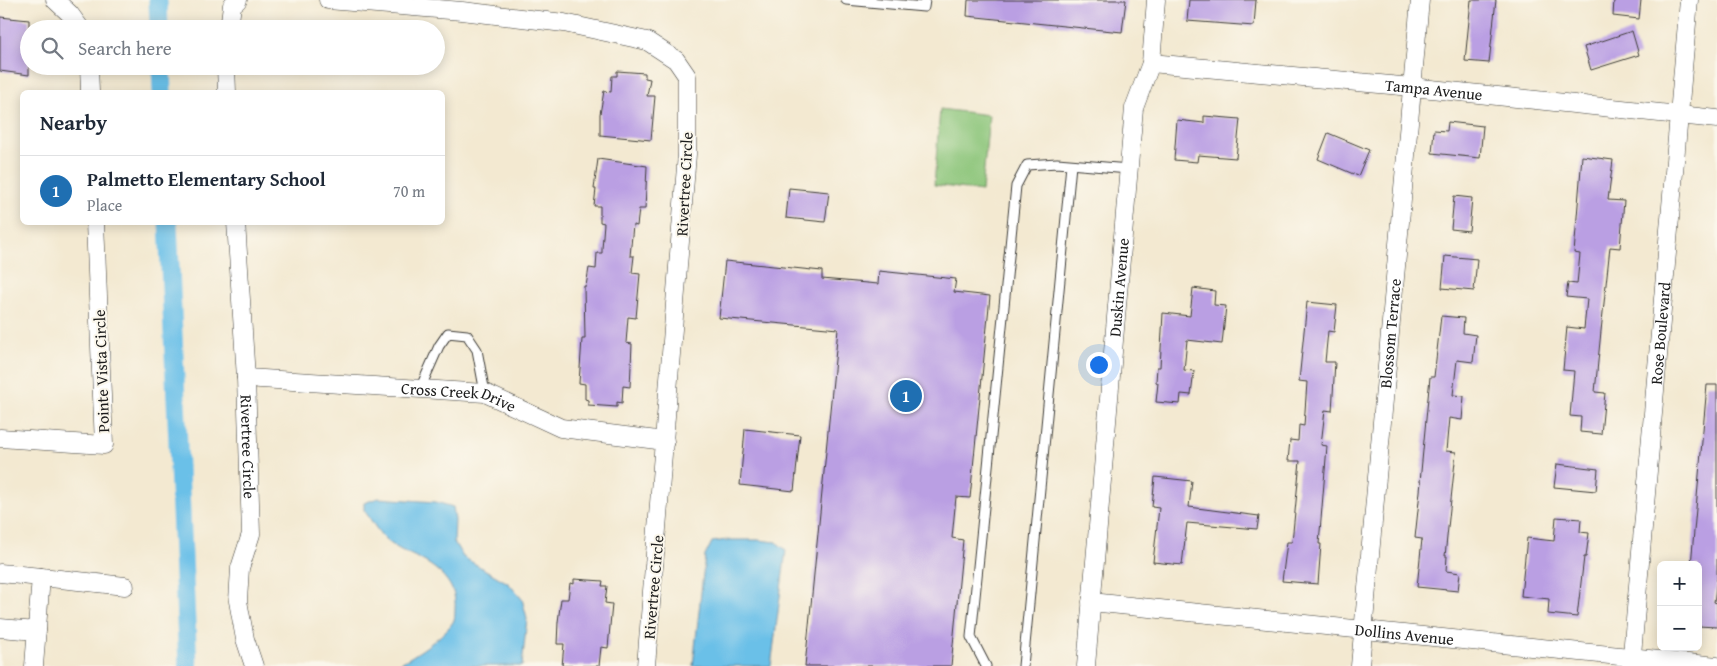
<!DOCTYPE html>
<html lang="en">
<head>
<meta charset="utf-8">
<style>
  body { margin:0; font-family:"Gentium Book Plus",serif; background:#f2f2f3; color:#1f2937 }
  .controls { position:absolute; right:15px; bottom:15px; display:grid; overflow:hidden; border-radius:8px; box-shadow:0 2px 12px #0003 }
  .controls button { width:45px; height:45px; display:grid; place-items:center; padding:0; border:0; border-bottom:1px solid #e0e1e3; background:#fff; color:#1f2937; font:25px sans-serif }
  .you { position:absolute; left:1098px; top:364px; width:18px; height:18px; margin:-12px; border:4px solid #fff; border-radius:50%; background:#1a73e8; box-shadow:0 0 0 8px #1a73e833 }
  .badge { display:grid; place-items:center; width:32px; height:32px; border-radius:50%; background:#1f6fb2; color:#fff; font-size:16px; font-weight:700 }
  .pin { position:absolute; translate:-50% -50%; border:2px solid #fff; box-shadow:0 1px 5px #0006 }
  .list { margin:0; padding:0; list-style:none }
  h2 { display:flex; justify-content:space-between; align-items:center; height:65px; margin:0; padding:0 20px; font-size:21px }
  h2 small { font-size:16px; font-weight:400; color:#747a83 }
  .list li { display:grid; grid-template-columns:32px 1fr auto; gap:15px; align-items:center; box-sizing:border-box; height:70px; padding:0 20px; border-top:1px solid #e0e1e3 }
  .list b { display:block; font-size:19px; white-space:nowrap }
  .list p { margin:0; font-size:16px; white-space:nowrap; color:#747a83 }
  .list em { font-size:16px; font-style:normal; color:#747a83 }
  .icon { flex:none; width:28px; height:28px; fill:none; stroke:currentColor; stroke-width:2; stroke-linecap:round; stroke-linejoin:round }
  .map { position:relative; flex:none; width:1717px; height:666px; overflow:hidden }
  .search { position:absolute; background:#fff; box-shadow:0 2px 12px #0003; left:20px; top:20px; width:425px; height:55px; display:flex; align-items:center; gap:12px; box-sizing:border-box; padding:0 18px; border-radius:28px; color:#747a83; font-size:19px }
  .panel { position:absolute; background:#fff; box-shadow:0 2px 12px #0003; left:20px; top:90px; width:425px; height:135px; border-radius:8px }
  .map>svg:first-child { display:block }
  .green { fill:#8ac478; stroke:#53704a }
  .water { fill:#6bc0e8; stroke:#446e82 }
  .lines { fill:none; stroke-linecap:round; stroke-linejoin:round }
  .canal { stroke:#6bc0e8; stroke-width:19 }
  .building { fill:#ba9fe3 }
  .service-casing { stroke:#3c3b37; stroke-width:11 }
  .minor-casing { stroke:#3c3b37; stroke-width:19 }
  .service { stroke:#fff; stroke-width:9 }
  .minor { stroke:#fff; stroke-width:18 }
  .labels { text-anchor:middle; dominant-baseline:central; stroke-width:4; stroke-linejoin:round; paint-order:stroke }
  .street-label { font-size:16px; fill:#1c1c1c; stroke:#fbf7ec }
</style>
</head>
<body>
<div class="map">
<svg width="1717" height="666" viewBox="0 0 1717 666">
  <rect width="100%" height="100%" fill="#fbf7ec"/>
  <filter id="ink" filterUnits="userSpaceOnUse"><feTurbulence type="fractalNoise" baseFrequency=".02" numOctaves="2"/><feDisplacementMap in="SourceGraphic" scale="10" xChannelSelector="R" yChannelSelector="G"/><feConvolveMatrix kernelMatrix="1 2 1 2 8 2 1 2 1" color-interpolation-filters="sRGB"/></filter>
  <filter id="wash" filterUnits="userSpaceOnUse"><feTurbulence type="fractalNoise" baseFrequency=".0096" numOctaves="4" result="noise"/><feDisplacementMap in="SourceGraphic" scale="20" xChannelSelector="R" yChannelSelector="G"/><feGaussianBlur stdDeviation="1.12" result="paint"/><feColorMatrix in="noise" values="0 0 0 0 0 0 0 0 0 0 0 0 0 0 0 0 0 1.4 0 .05"/><feComposite in="paint" operator="in"/></filter>
  <g filter="url(#wash)">
    <rect width="100%" height="100%" fill="#f3e9d1"/>
    <path class="green" d="M940,109L989,115L982,191L934,185Z"/>
    <g class="water">
      <path d="M378,498L436,502L453,507L455,520L454,542L463,557L508,583L522,599L527,618L522,666H394C409,660 448,634 454,620C455,617 455,611 455,608C457,588 443,573 427,563C411,553 399,552 384,538C376,530 371,519 364,510V503Z"/>
      <path d="M728,540H758L776,542L786,550L771,666H693L705,556L712,542Z"/>
    </g>
    <g class="lines">
      <g class="canal">
        <path d="M158,0L159,29"/>
        <path d="M161,66L162,92"/>
        <path d="M168,222L188,666"/>
      </g>
    </g>
    <g id="blocks">
      <g class="building">
        <path d="M968,0H1126L1122,32L967,16Z"/>
        <path d="M1189,0H1256L1254,26L1187,21Z"/>
        <path d="M1471,0H1496L1489,63L1465,61Z"/>
        <path d="M1614,0H1641L1639,19L1613,16Z"/>
        <path d="M0,17L29,20V75L0,71Z"/>
        <path d="M1632,31L1639,55L1591,70L1584,47Z"/>
        <path d="M617,71L645,73V78L650,79L647,96H655L651,140L600,135V114L604,91L611,92L612,76H617Z"/>
        <path d="M1204,116L1240,119L1236,158L1198,155L1197,162L1174,160L1177,120L1204,123Z"/>
        <path d="M1448,122L1483,126L1480,158L1432,153L1434,130L1447,131Z"/>
        <path d="M1328,133L1369,150L1358,176L1318,159Z"/>
        <path d="M1582,156L1613,160L1608,200L1624,201L1620,248L1610,247L1601,331L1595,392L1605,393L1601,434L1580,432L1581,417L1570,416L1574,371L1563,370L1567,327L1584,329L1587,299L1566,297L1568,283L1577,284L1580,254L1574,253Z"/>
        <path d="M598,159L647,166L645,209H639L637,226L633,225L630,256H634L632,273L640,274L636,318L628,317L626,343L632,344L630,387L623,386L622,403L617,402V407L588,405V400L585,399V384L579,383L582,339H585L584,286H586L589,268L596,269L597,253H602V249L604,223L600,222V206H594L596,189H594Z"/>
        <path d="M789,188L829,192L825,222L786,218Z"/>
        <path d="M1454,196L1472,198L1469,231L1451,229Z"/>
        <path d="M1445,256L1477,259L1474,291L1442,288Z"/>
        <path d="M725,261L822,271V279L878,284L879,271L956,279L954,292L990,296L970,498L956,497L952,538L963,540L951,666H805L838,329L719,318Z"/>
        <path d="M1193,288L1215,291L1214,305L1226,306L1222,344L1187,340L1184,370L1194,371L1191,395L1181,394L1180,404L1156,402L1158,383L1156,382L1157,367H1160L1163,313L1190,316Z"/>
        <path d="M1307,302L1337,305L1334,332L1328,331L1325,362H1335L1332,411L1325,410L1321,445L1327,446L1319,544H1321L1318,584L1282,581L1287,542H1292L1300,461H1288L1290,440L1298,441L1299,425L1304,426L1307,382L1299,381Z"/>
        <path d="M1441,316L1464,318L1463,333L1476,335L1473,362L1457,360L1453,395L1464,396L1462,420L1449,418L1446,451L1456,452L1445,556H1447L1446,571L1460,573L1458,591L1417,587L1422,539L1415,538L1421,482H1420L1430,377H1434Z"/>
        <path d="M1707,385H1717V578L1714,602L1717,603V627L1698,626V565H1691Z"/>
        <path d="M745,429L800,435L794,491L740,485Z"/>
        <path d="M1557,464L1598,469L1596,491L1554,487Z"/>
        <path d="M1155,477L1192,481L1189,507L1259,516L1257,529L1187,523L1182,565L1153,562L1159,508L1152,507Z"/>
        <path d="M1556,517L1581,519L1580,532L1589,533L1586,557H1584L1577,617L1548,614L1549,599L1521,596L1527,538L1554,541Z"/>
        <path d="M574,579L603,581L602,586H607L605,603L612,604L608,648L601,647L599,666H562L564,644H557L558,622L561,599H568L570,583L574,584Z"/>
      </g>
    </g>
  </g>
  <g filter="url(#ink)">
    <use href="#blocks" fill-opacity="0" stroke="#3c3b37" stroke-width="1"/>
    <g class="lines">
      <defs>
        <g id="service">
          <path d="M846,0L924,7L925,0"/>
          <path d="M420,389L439,346L448,333L467,335L477,350L485,393"/>
          <path d="M986,666L971,637L1016,186L1027,165L1057,163L1129,169"/>
          <path d="M1023,666L1071,165"/>
        </g>
        <g id="minor">
          <path d="M55,0L70,14L81,29"/>
          <path d="M328,0L462,11L564,23L647,41L676,60L687,76V154L646,666"/>
          <path d="M229,29L232,5L238,0"/>
          <path id="s1" d="M1151,63L1412,87L1717,119"/>
          <path d="M89,66L90,92"/>
          <path d="M226,66L227,92"/>
          <path id="s2" d="M236,222L246,378L251,534L240,568L238,601L245,639L254,666"/>
          <path id="s3" d="M246,378L485,393L561,428L665,441"/>
          <path d="M0,438L104,445L95,222"/>
          <path d="M0,573L41,577L34,666"/>
          <path d="M41,577L125,586"/>
          <path id="s4" d="M1091,602L1717,666"/>
          <path d="M0,628L37,631"/>
          <path id="s5" d="M1086,666L1134,108L1151,63L1156,0"/>
          <path id="s6" d="M1360,666L1420,0"/>
          <path id="s7" d="M1631,666L1689,0"/>
        </g>
      </defs>
      <use href="#service" class="service-casing"/>
      <use href="#minor" class="minor-casing"/>
      <use href="#service" class="service"/>
      <use href="#minor" class="minor"/>
    </g>
  </g>
  <g class="labels">
    <g class="street-label">
      <text stroke="none"><textPath href="#s1" startOffset="284">Tampa Avenue</textPath></text>
      <text transform="translate(684 184) rotate(-87)">Rivertree Circle</text>
      <text stroke="none"><textPath href="#s5" startOffset="380">Duskin Avenue</textPath></text>
      <text stroke="none"><textPath href="#s6" startOffset="334">Blossom Terrace</textPath></text>
      <text stroke="none"><textPath href="#s7" startOffset="334">Rose Boulevard</textPath></text>
      <text transform="translate(101 371) rotate(-92)">Pointe Vista Circle</text>
      <text stroke="none"><textPath href="#s3" startOffset="214">Cross Creek Drive</textPath></text>
      <text stroke="none"><textPath href="#s2" startOffset="225">Rivertree Circle</textPath></text>
      <text transform="translate(653 587) rotate(-85)">Rivertree Circle</text>
      <text stroke="none"><textPath href="#s4" startOffset="315">Dollins Avenue</textPath></text>
    </g>
  </g>
</svg>
<div class="controls">
<button>+</button>
<button>−</button>
</div>
<div class="you"></div>
<div class="pin badge" style="left:906px;top:396px">1</div>
<div class="search"><svg class="icon" aria-label="search" viewBox="0 0 24 24"><circle cx="10" cy="10" r="6"/><path d="M15 15l6 6"/></svg>Search here</div>
<section class="panel">
<h2>Nearby<small></small></h2>
<ul class="list">
<li><span class="badge">1</span><div><b>Palmetto Elementary School</b><p>Place</p></div><em>70 m</em></li>
</ul>
</section>
</div>
</body>
</html>
